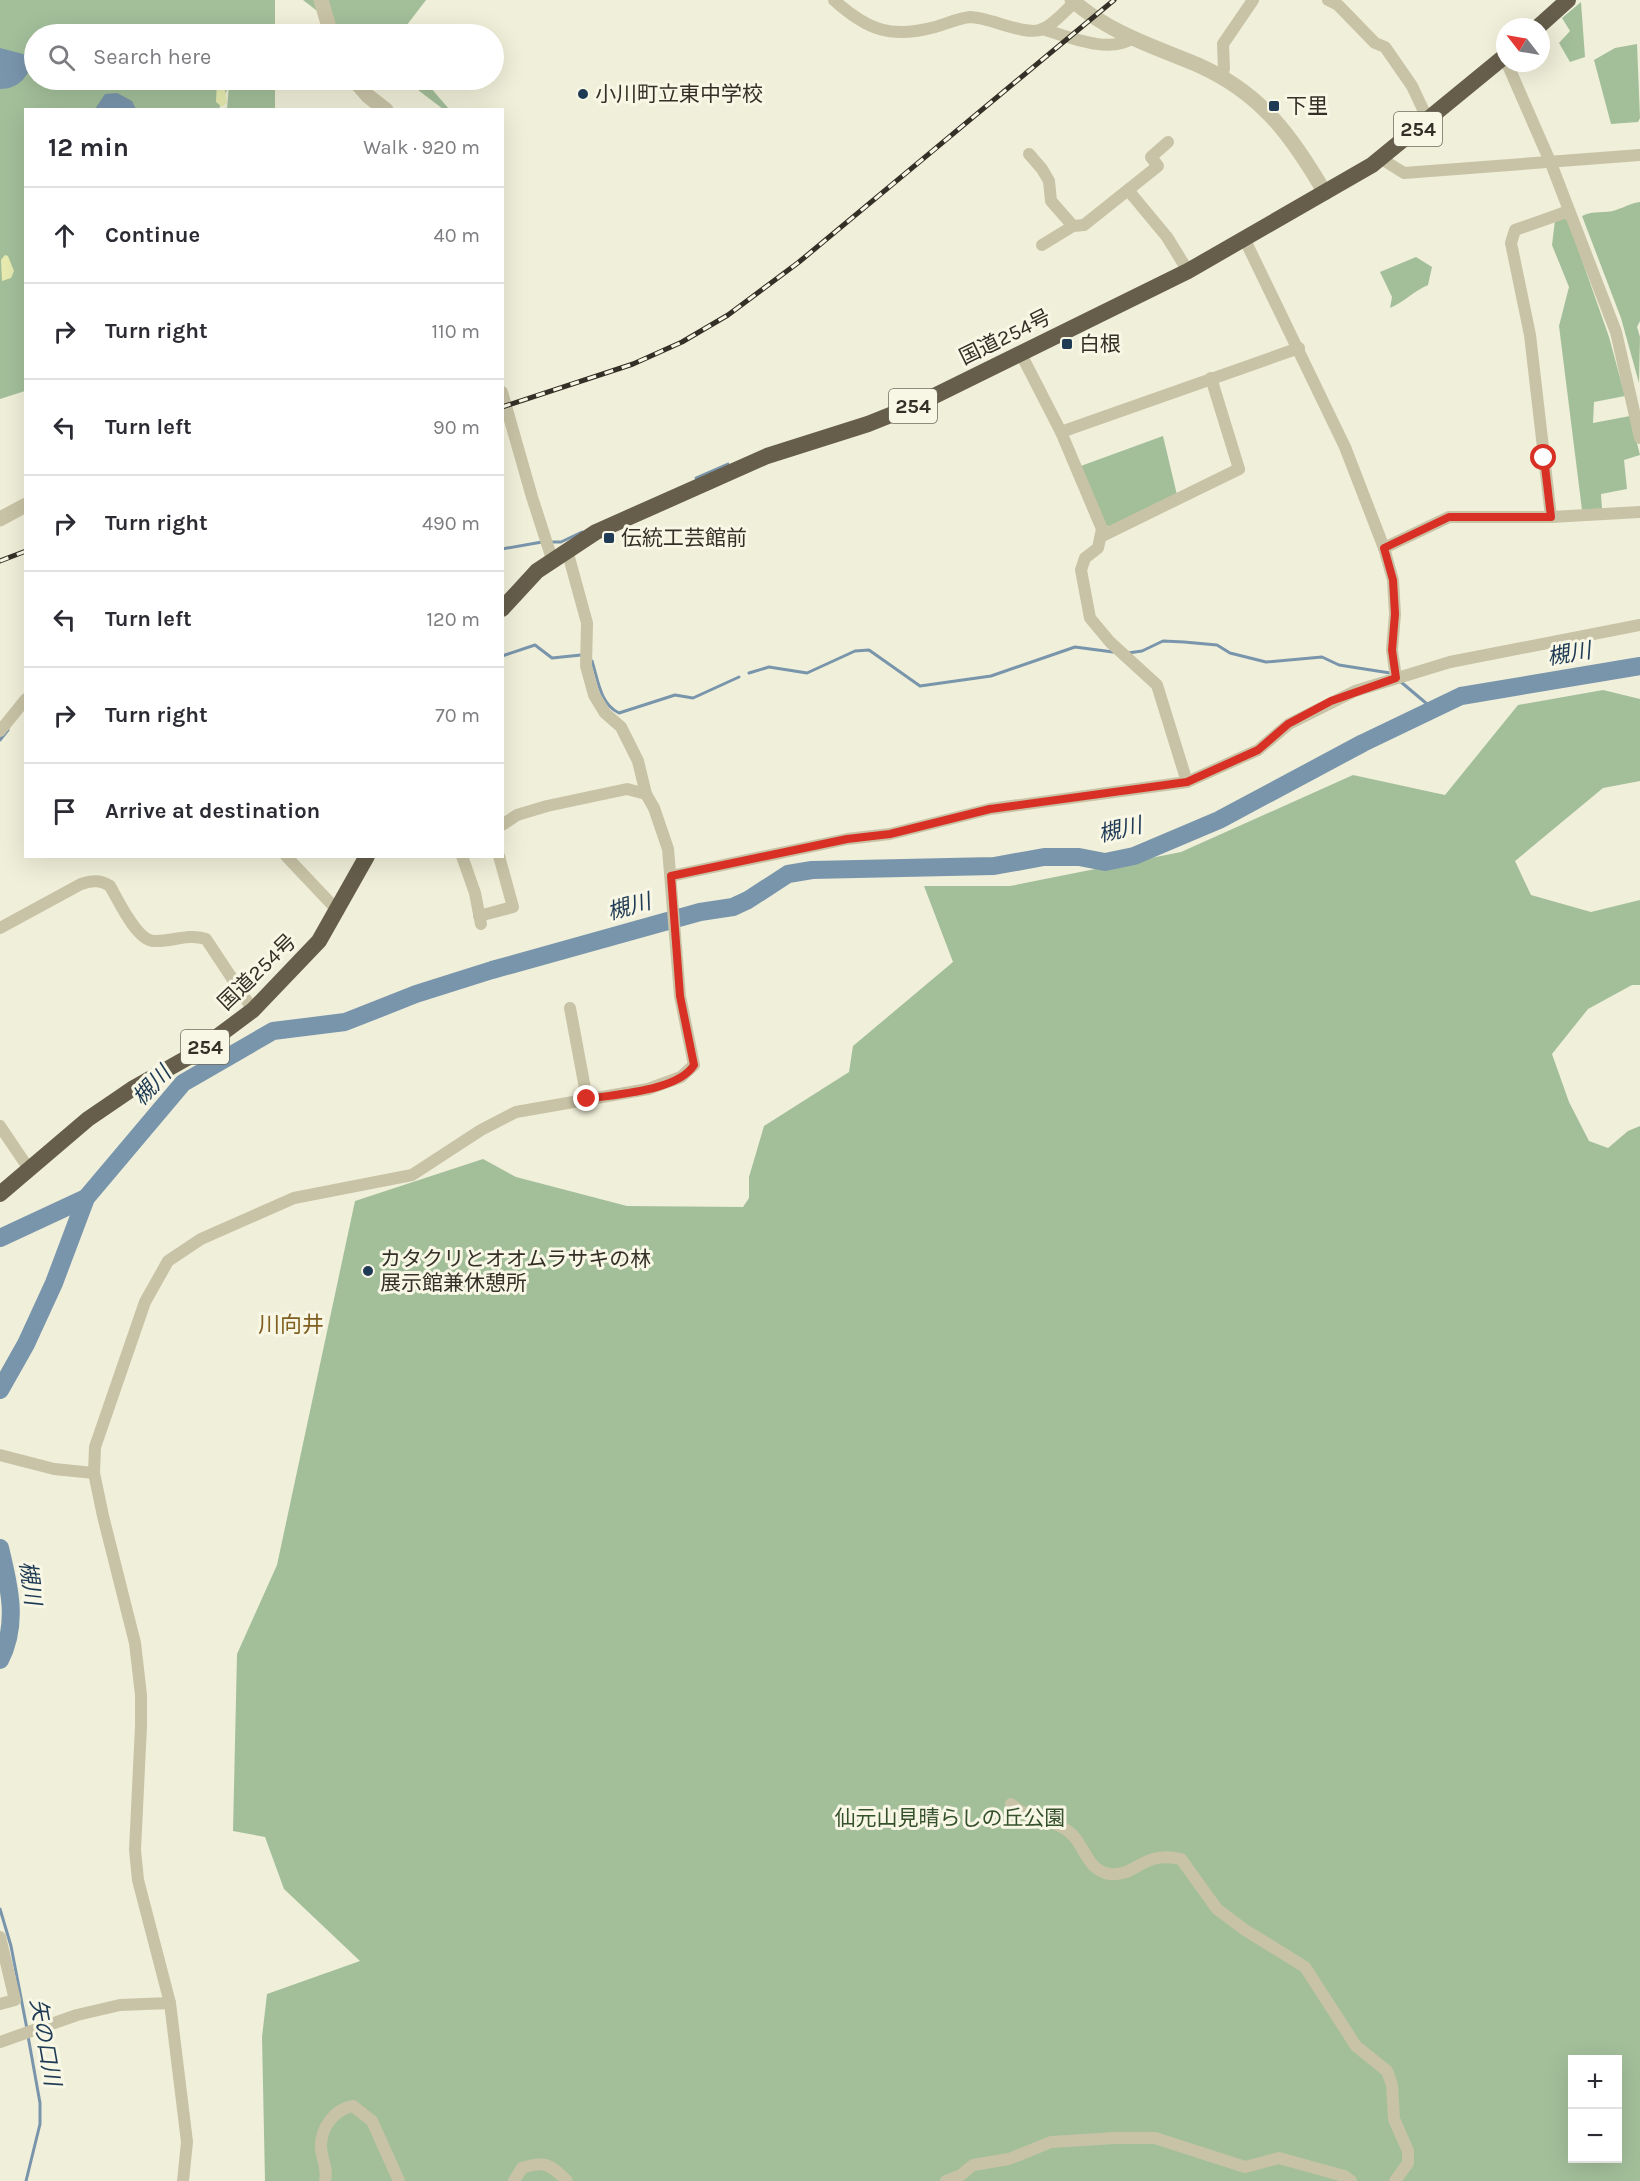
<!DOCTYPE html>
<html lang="en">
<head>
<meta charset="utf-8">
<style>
  body { margin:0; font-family:Karla,"Noto Sans JP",sans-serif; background:#f7f7f7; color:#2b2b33 }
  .controls { position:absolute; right:18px; bottom:18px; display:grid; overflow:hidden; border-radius:0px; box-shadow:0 6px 24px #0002 }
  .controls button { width:54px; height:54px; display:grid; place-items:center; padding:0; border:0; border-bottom:2px solid #e1e1e2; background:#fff; color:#2b2b33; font:30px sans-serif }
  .compass { position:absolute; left:1496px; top:18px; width:54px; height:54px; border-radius:50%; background:#fff; box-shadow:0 6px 24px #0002; rotate:301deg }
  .stop { position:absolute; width:18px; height:18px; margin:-14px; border:4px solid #d93025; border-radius:50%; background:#fff }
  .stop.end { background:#d93025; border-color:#fff; box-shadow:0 2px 6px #0008 }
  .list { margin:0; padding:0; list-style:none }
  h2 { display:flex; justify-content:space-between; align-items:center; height:78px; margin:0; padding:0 24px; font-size:26px }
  h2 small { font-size:20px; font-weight:400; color:#7c7c81 }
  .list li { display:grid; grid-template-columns:39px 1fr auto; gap:18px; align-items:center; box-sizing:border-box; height:96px; padding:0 24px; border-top:2px solid #e1e1e2 }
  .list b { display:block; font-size:22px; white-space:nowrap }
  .list em { font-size:20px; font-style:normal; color:#7c7c81 }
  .icon { flex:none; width:33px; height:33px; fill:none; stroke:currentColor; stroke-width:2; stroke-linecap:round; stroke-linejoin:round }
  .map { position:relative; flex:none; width:1640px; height:2181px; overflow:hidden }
  .search { position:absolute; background:#fff; box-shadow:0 6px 24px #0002; left:24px; top:24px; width:480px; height:66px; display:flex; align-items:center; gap:15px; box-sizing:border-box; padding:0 21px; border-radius:33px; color:#7c7c81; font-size:22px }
  .panel { position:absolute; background:#fff; box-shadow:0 6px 24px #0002; left:24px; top:108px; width:480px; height:750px; border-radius:0px }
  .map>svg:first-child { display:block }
  .green { fill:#a3bf9a; fill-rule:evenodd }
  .sand { fill:#e7ebb0 }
  .water { fill:#7995ac }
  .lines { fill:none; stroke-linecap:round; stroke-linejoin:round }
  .stream { stroke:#7995ac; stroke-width:3 }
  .river { stroke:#7995ac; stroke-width:18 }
  .minor { stroke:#c8c3a6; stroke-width:12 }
  .tertiary { stroke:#c8c3a6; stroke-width:15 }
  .trunk { stroke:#665e4b; stroke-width:16 }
  .rail-casing { stroke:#343027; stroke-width:5 }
  .rail { stroke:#f8f7e5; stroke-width:3; stroke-dasharray:9; stroke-linecap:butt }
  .route { stroke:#d93025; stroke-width:8 }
  .poi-dot { fill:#1e3a54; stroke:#f8f7e5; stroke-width:2 }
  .labels { text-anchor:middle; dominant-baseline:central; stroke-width:6; stroke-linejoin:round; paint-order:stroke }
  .shield { fill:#f8f7e5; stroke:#6f6c60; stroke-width:1.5 }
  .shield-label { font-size:20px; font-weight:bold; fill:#343027 }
  .poi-label { font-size:21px; fill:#343027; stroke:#f8f7e5; text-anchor:start }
  .street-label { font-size:21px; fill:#343027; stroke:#f8f7e5 }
  .park-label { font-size:21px; fill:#34512b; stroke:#f8f7e5 }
  .water-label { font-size:22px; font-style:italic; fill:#1e3a54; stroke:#f8f7e5 }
  .neighbourhood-label { font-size:22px; fill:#806022; stroke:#f8f7e5 }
</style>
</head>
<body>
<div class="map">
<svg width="1640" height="2181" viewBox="0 0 1640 2181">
  <rect width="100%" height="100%" fill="#f0efd9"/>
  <g class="green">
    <path d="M0,0H275V34H34V80H275V109H227L229,85L219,109L26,110L25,391L0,399Z"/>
    <path d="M303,0H426L400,34H347Z"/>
    <path d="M1581,2L1585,57L1570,62L1559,43L1570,31L1562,18Z"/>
    <path d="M1637,44L1640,118L1638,122L1611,124L1594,60L1615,48Z"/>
    <path d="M405,80H424L449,109H443Z"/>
    <path d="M1640,202V321L1637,327L1640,337L1639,383L1621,318L1582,216C1593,210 1605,214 1616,210C1625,207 1631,203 1640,202Z"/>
    <path d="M1562,217L1568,220L1609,337L1625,396L1594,402L1593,423L1630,416L1640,455L1624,460L1627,489L1601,494L1602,509L1582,510L1559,326L1569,287L1552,245L1555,220Z"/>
    <path d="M1416,257L1432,267L1428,285C1414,291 1404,302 1390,308L1392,297L1380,272Z"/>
    <path d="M1163,436L1177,495L1112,527L1104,525L1078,467Z"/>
    <path d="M1603,690L1640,699V781L1603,788L1515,861L1531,895L1591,912L1640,900V985H1632L1588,1009L1552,1054L1569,1102L1589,1141L1608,1148L1628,1131L1640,1126V2181H265L262,2037L267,1994L360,1961L284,1889L265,1837L233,1831L237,1654L277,1565L355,1201L483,1159L516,1177L627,1206L743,1207L749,1198V1177L764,1126L849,1072L853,1046L953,962L924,886H1010L1181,852L1353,775L1445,795L1518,705ZM1572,2060H1618V2158H1572Z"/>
  </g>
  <g class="sand">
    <path d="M217,80L227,81L225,90L227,103L222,107L216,102Z"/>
    <path d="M5,255L8,256L14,271L11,278L2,281L1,260Z"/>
  </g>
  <g class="water">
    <path d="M0,48L23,54L32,62C28,78 17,89 0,89Z"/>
    <path d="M117,93L132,101L136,109H95L105,94Z"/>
  </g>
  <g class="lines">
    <g class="stream">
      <path d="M696,478L728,464"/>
      <path d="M551,542H561L582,532"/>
      <path d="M502,549L542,542"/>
      <path d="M1128,653L1142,651L1163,641L1184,642L1217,645L1230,653L1266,662L1322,657L1339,665L1390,673"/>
      <path d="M502,656L535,645L552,658L581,655"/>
      <path d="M592,661C598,680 600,704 619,713L675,695L693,698L739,677"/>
      <path d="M749,673L769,667L807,673L855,651L869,650L920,686L991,676L1075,647L1113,652"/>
      <path d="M1401,682L1433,709"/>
      <path d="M0,740L8,730"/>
      <path d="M0,1909L11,1946L27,2029"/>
      <path d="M26,2181L40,2124V2103L28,2036"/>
    </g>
    <g class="river">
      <path d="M0,1238L86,1198"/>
      <path d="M0,1390L26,1344L54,1283L86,1198L183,1083L273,1031L345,1022L416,994L492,970L700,912L733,907L748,900L788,874L812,870L994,866L1044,857H1079L1105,862L1134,856L1219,820L1363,743L1461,696L1640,666"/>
      <path d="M0,1548C9,1585 19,1624 0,1660"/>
    </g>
    <g class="minor">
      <path d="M834,0C867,30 891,39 935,27C946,24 959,18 970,17C990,17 1026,37 1043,29C1054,24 1065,11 1075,2"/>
      <path d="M1328,0L1338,5L1375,43L1385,47L1412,86L1428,120"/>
      <path d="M1042,29C1067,36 1108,54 1131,39"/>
      <path d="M1507,63L1552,166L1616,332L1640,438"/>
      <path d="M1221,77L1224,69L1223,44L1253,0"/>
      <path d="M1029,154L1042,169L1049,181L1051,201L1073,226"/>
      <path d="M1380,158L1404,173L1640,155"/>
      <path d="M1128,190L1167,237L1188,271"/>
      <path d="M1244,238L1345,447L1384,548L1393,580L1395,614L1392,650L1396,678"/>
      <path d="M1042,245L1073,226L1084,225L1158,166L1151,157L1168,142"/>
      <path d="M1021,354L1061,432L1102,529L1098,548L1085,558L1081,570L1090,618L1110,642L1157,685L1187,782"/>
      <path d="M502,392L532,497L552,559"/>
      <path d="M1061,432L1299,348"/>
      <path d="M1551,517L1530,335L1511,243L1515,230L1569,211"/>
      <path d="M1102,536L1239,469L1211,378"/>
      <path d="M1384,548L1449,517H1551L1640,512"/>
      <path d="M0,731L26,699"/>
      <path d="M502,825L517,815L547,806L627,789L646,794"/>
      <path d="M286,856L338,911"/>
      <path d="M462,856L475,893L481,924"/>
      <path d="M671,876L847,839L890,834L990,809L1187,782L1258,750L1289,724L1355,691L1450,662L1640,625"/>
      <path d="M479,916L513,907L499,856"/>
      <path d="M0,928L81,884C93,880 100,880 110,886C118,900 137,941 154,941C172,942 187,933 206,939L253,1010"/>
      <path d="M570,1008L587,1099"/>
      <path d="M0,1126L29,1169"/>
      <path d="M0,1455L54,1469L94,1473"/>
      <path d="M1011,1804C1029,1820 1047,1817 1065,1829C1085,1840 1084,1870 1110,1874C1136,1877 1143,1850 1181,1859L1217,1909L1245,1930L1305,1967L1356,2046L1387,2071L1392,2085L1394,2119L1408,2151V2163L1395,2181"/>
      <path d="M0,1937L15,2000L0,2004"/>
      <path d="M0,2042L77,2015L120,2005L170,2003"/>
      <path d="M183,2181L187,2142L170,2003L138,1880L135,1850L141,1726V1695L135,1643L103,1516L94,1473L95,1447L145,1302L168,1261L201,1239L294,1198L412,1175L481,1130L516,1112L648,1089L681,1077L694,1065L680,996L668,849L654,808L646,794L638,761L621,727L605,713L594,695L586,666L587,623L567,550"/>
      <path d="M325,2181C328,2169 322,2160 321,2148C320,2129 334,2109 353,2106L372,2121L399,2181"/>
      <path d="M514,2181L522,2168C545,2160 551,2165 567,2181"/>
      <path d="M946,2181L961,2175L973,2165L1009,2159L1051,2142L1115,2138H1155L1245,2167L1279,2158L1344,2176L1351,2181"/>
    </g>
    <g class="tertiary">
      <path d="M321,0L331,34"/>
      <path d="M1072,0C1109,33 1153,46 1198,65C1261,93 1292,136 1325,193"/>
      <path d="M354,80L368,96L386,110"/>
      <path d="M0,519L26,505"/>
    </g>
    <g class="trunk">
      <path d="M1538,27L1568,0"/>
      <path d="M502,609L537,571L596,532L767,456L868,424L918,404L1188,271L1372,165L1505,56"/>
      <path d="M0,1194L88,1119L132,1089L194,1054L253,1010L319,941L367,856"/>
    </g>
    <defs>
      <g id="rail">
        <path d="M502,407L633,364L682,342L728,315L799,262L1114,0"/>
        <path d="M0,561L26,551"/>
      </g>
    </defs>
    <use href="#rail" class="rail-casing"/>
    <use href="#rail" class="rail"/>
  </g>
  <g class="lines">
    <path class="route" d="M587,1099C616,1094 678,1091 694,1065L680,996L671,876L847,839L890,834L990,809L1187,782L1258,750L1288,724L1331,701L1396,678L1392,650L1395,614L1393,580L1384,548L1449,517H1551L1544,458"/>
  </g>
  <g class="poi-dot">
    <circle cx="583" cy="94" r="6"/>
    <rect x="1268" y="100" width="12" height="12" rx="3"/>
    <rect x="1061" y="338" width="12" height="12" rx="3"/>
    <rect x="603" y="532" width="12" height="12" rx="3"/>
    <circle cx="368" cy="1271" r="6"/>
  </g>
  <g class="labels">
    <g class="shield">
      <rect x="1394" y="112" width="48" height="34" rx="4.5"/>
      <rect x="889" y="389" width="48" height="34" rx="4.5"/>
      <rect x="181" y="1030" width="48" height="34" rx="4.5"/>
    </g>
    <g class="shield-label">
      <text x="1418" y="129">254</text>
      <text x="913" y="406">254</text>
      <text x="205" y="1047">254</text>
    </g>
    <g class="poi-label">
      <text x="595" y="94">小川町立東中学校</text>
      <text x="1286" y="106">下里</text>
      <text x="1079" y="344">白根</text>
      <text x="621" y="538">伝統工芸館前</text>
      <text x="380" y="1259">カタクリとオオムラサキの林<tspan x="380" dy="24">展示館兼休憩所</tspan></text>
    </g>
    <g class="street-label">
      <text transform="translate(1005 337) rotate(-26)">国道254号</text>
      <text transform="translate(257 972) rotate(-44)">国道254号</text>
    </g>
    <g class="park-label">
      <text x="950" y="1818">仙元山見晴らしの丘公園</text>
    </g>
    <g class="water-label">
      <text transform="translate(1569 654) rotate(-10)">槻川</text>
      <text transform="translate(1120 830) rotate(-13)">槻川</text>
      <text transform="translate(629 907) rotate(-16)">槻川</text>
      <text transform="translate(152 1086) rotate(-47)">槻川</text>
      <text transform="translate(30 1583) rotate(82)">槻川</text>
      <text transform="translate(45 2042) rotate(80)">矢の口川</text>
    </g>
    <g class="neighbourhood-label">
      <text x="291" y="1325">川向井</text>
    </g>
  </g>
</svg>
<div class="controls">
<button>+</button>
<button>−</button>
</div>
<svg class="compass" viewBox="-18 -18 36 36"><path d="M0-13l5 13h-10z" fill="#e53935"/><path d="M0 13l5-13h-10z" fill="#7c7c81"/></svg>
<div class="stop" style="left:1544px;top:458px"></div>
<div class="stop end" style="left:587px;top:1099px"></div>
<div class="search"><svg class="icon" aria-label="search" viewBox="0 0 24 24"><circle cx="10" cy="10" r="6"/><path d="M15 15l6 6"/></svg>Search here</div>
<section class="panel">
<h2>12 min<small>Walk · 920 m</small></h2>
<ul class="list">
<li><svg class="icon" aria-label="ahead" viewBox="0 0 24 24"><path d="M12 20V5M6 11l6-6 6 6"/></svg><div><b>Continue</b></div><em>40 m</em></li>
<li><svg class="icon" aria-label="right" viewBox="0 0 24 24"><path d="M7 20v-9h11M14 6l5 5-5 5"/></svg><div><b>Turn right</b></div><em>110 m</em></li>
<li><svg class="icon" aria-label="left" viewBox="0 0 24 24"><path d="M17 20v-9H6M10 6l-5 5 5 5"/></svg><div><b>Turn left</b></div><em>90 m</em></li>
<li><svg class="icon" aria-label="right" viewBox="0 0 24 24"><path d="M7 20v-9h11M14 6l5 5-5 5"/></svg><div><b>Turn right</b></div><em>490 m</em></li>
<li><svg class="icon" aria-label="left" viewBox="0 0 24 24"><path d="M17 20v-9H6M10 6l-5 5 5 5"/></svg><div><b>Turn left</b></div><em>120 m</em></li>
<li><svg class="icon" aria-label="right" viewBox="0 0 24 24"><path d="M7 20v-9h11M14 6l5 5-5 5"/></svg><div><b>Turn right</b></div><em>70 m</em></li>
<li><svg class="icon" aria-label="arrive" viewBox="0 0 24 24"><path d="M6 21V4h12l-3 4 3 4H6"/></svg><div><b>Arrive at destination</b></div></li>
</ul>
</section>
</div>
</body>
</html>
